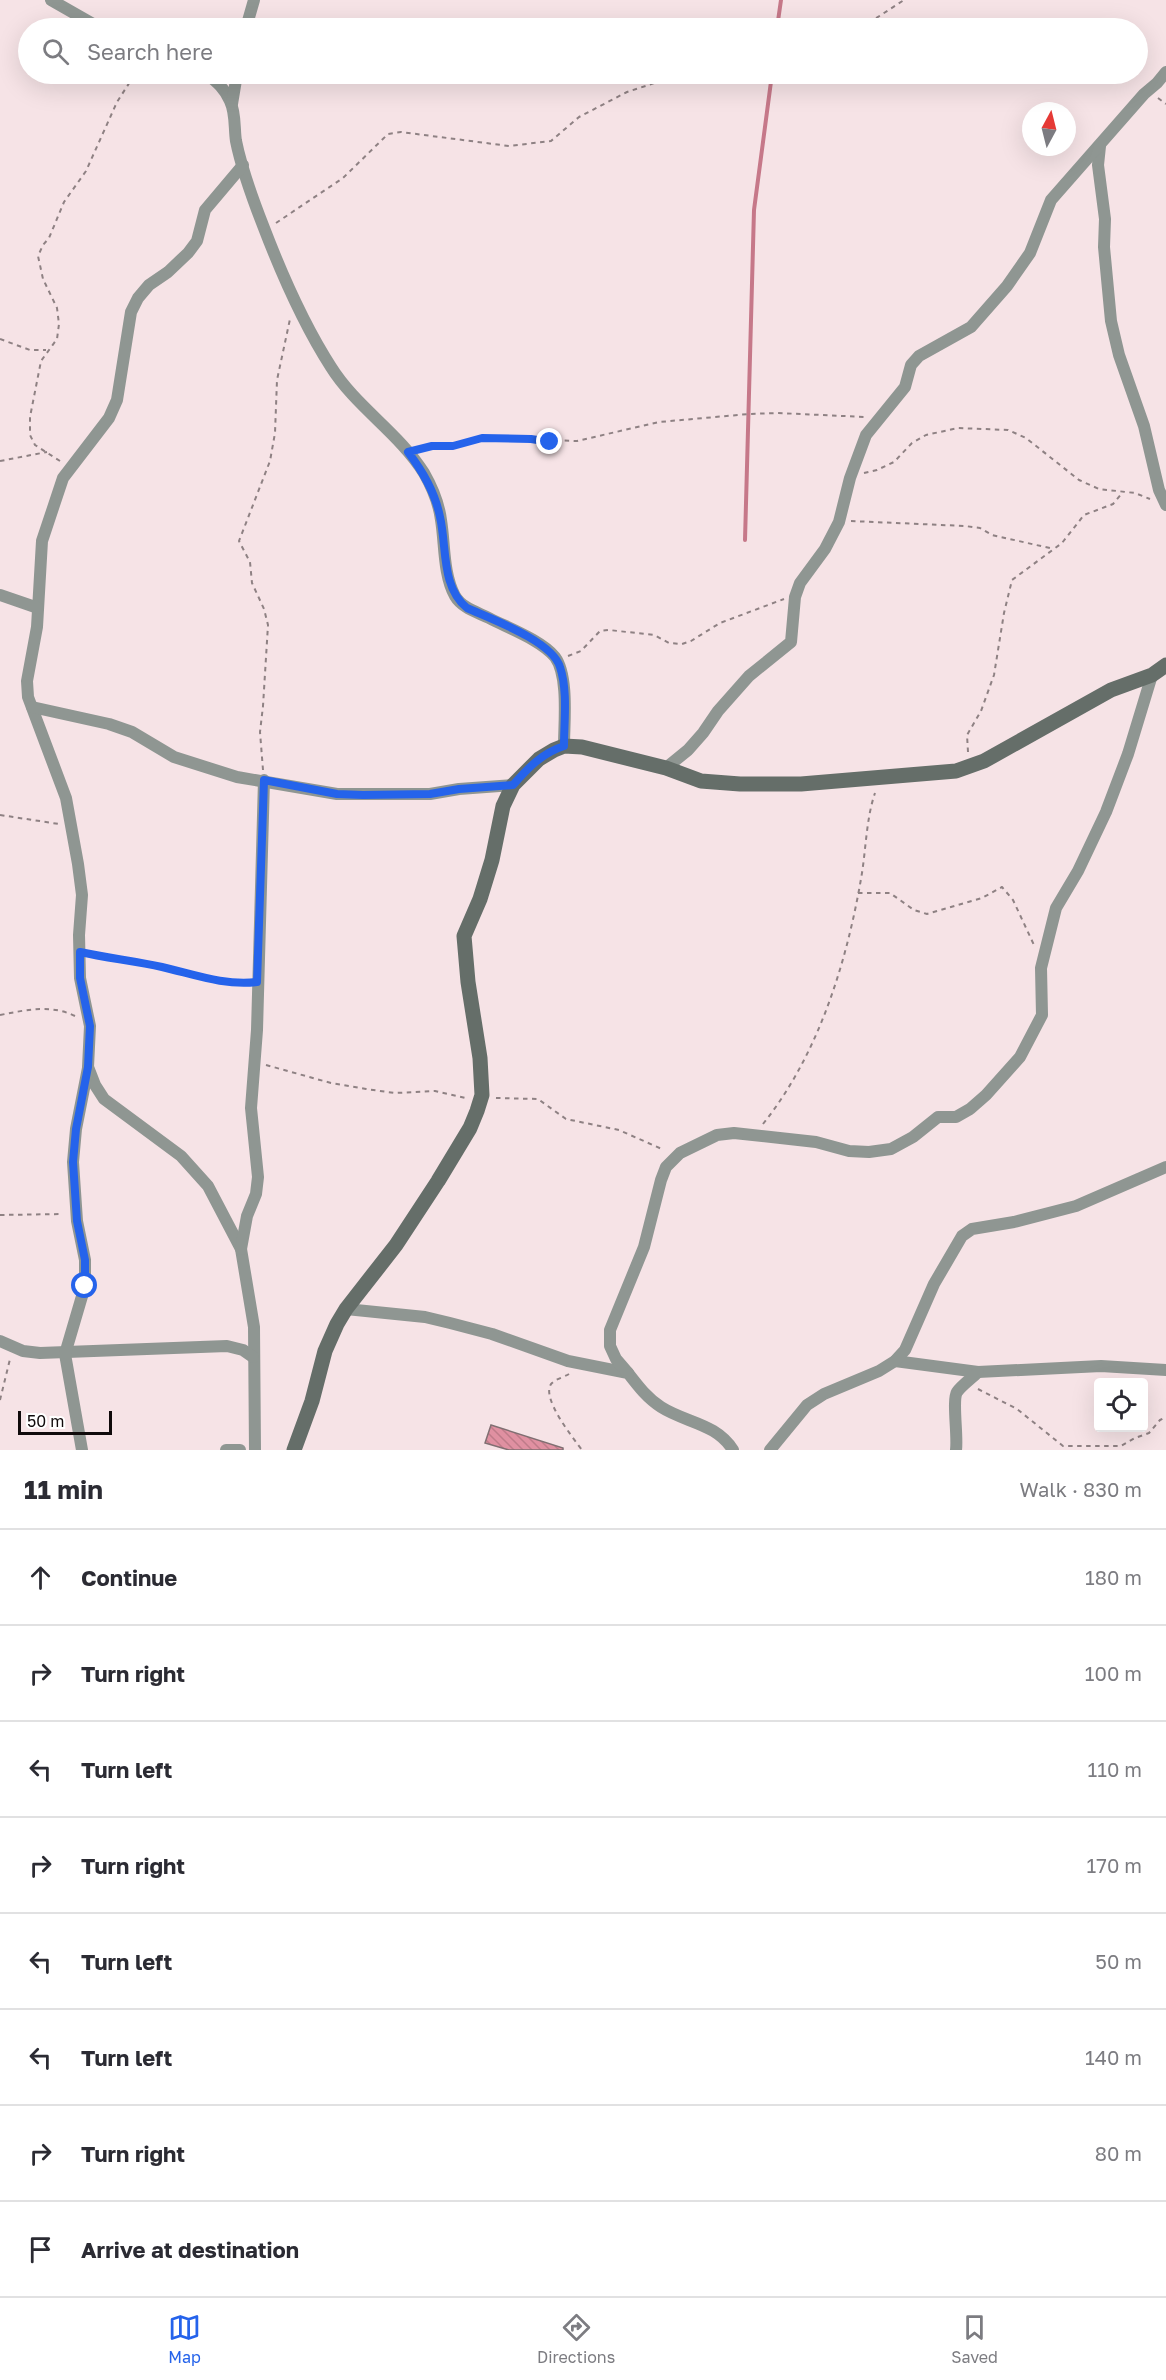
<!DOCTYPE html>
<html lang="en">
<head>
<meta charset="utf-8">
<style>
  body { margin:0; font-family:"Golos Text",sans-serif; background:#f2f2f3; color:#2b2b33 }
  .controls { position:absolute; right:18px; bottom:18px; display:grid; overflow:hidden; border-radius:6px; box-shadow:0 6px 24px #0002 }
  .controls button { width:54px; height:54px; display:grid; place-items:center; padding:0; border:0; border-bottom:2px solid #e1e1e2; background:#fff; color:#2b2b33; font:30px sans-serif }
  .compass { position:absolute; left:1022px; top:102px; width:54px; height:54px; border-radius:50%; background:#fff; box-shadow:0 6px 24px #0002; rotate:7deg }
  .scale { position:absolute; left:18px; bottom:15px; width:94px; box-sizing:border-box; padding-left:6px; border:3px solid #100a0b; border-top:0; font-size:16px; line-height:21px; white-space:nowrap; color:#100a0b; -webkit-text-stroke:4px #fff; paint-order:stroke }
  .stop { position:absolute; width:18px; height:18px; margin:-14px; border:4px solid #2563eb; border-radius:50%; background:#fff }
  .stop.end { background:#2563eb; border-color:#fff; box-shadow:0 2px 6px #0008 }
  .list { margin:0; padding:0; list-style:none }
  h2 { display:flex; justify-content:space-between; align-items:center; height:78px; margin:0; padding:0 24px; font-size:26px }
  h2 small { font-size:20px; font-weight:400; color:#7c7c81 }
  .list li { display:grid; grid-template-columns:39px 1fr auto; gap:18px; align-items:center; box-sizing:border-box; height:96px; padding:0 24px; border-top:2px solid #e1e1e2 }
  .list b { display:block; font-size:22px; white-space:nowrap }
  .list em { font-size:20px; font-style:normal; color:#7c7c81 }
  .icon { flex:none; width:33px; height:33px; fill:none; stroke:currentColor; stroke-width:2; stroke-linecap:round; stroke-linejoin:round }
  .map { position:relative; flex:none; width:1166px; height:1450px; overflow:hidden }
  .search { position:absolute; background:#fff; box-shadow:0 6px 24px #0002; left:18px; right:18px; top:18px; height:66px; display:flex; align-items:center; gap:15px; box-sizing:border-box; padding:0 21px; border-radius:33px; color:#7c7c81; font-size:22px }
  .sheet { height:846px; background:#fff }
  nav { display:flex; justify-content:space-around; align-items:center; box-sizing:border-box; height:84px; border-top:2px solid #e1e1e2; background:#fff; font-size:16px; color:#7c7c81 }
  nav a { display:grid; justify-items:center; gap:3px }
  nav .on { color:#2563eb }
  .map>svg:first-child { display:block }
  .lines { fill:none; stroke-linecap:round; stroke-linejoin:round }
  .stream { stroke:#c67889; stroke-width:4 }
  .building { fill:url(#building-back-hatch); stroke:#806f72; stroke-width:1.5 }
  .path { stroke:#8e8183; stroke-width:2; stroke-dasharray:4.5 4.5; stroke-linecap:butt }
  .street { stroke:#8f9692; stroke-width:12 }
  .secondary { stroke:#656e69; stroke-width:15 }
  .route { stroke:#2563eb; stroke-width:8 }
</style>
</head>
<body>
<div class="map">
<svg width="1166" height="1450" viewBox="0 0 1166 1450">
  <defs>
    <pattern id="building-back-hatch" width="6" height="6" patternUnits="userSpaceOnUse" patternTransform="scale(1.5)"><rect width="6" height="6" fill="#e090a1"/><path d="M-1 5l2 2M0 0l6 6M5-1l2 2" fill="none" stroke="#bf7b89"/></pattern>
  </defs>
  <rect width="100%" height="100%" fill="#f6e3e6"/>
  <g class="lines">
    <g class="stream">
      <path d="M777,28L781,0"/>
      <path d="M745,540L754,210L772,74"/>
    </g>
  </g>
  <path class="building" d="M491,1425L563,1448V1450H509L485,1443Z"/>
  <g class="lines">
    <g class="path">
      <path d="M861,28L904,0"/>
      <path d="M1158,98L1166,104"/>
      <path d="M276,223L343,178L388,134L401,132L509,146L551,141L579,117L627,92L682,74"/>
      <path d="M0,339L30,350H46"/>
      <path d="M422,448L432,446H453L481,438L577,441L659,422L749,414L778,413L865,417"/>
      <path d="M0,461L47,452"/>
      <path d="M60,461L35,445L30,435V417L41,361L57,339L59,324L57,308L43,279L38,256L43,245L49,238L64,202L86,171L117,102L135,74"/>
      <path d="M864,473L877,470L894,462L912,443L926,435L958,428L1008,430L1026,438L1079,480L1099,489L1135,493L1150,499"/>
      <path d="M851,521L965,526L980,528L992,535L1054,549"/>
      <path d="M568,656L581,651L600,631L609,630L654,635L669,643L682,644L691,641L720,623L784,599"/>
      <path d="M968,752L967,735L981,711L994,675L1004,613L1012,580L1062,543L1084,515L1113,504L1123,492"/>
      <path d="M263,770L260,732L263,706L268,625L264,609L252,583L250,562L239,541L270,461L275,433L277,380L290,319"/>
      <path d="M0,815L59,824"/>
      <path d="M858,893H890L914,910L927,914L982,898L1002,887L1013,900L1034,945"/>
      <path d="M92,955L159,966L224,982L245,983"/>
      <path d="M0,1015C26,1010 50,1004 75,1016"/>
      <path d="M266,1065L331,1083L366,1089L395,1093L435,1091L466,1098"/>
      <path d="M496,1098L538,1099L566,1119L619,1130L664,1150"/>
      <path d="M763,1124C818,1055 846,965 861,879C866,851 866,819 875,793"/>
      <path d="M0,1215L63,1214"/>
      <path d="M569,1374C564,1377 556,1379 552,1383C539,1396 574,1439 582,1450"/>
      <path d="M978,1389L1017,1409L1063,1446H1121L1135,1438L1149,1433L1160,1420L1166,1417"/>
      <path d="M0,1400L10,1359"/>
    </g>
    <g class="street">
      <path d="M51,0L100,28"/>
      <path d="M246,28L254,0"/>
      <path d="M207,74C217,82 225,89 230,101C236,113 234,129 236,141C242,171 253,200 264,228C282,275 304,325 331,367C356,407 399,433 424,473C432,487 439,504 441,520C445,544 443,574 455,596C462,608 477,612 489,618C508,628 541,640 555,657C569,676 564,723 564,746"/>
      <path d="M232,104L237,74"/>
      <path d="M1100,146L1098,165L1105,219L1104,247L1111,321L1119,355L1144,426L1159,490L1166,505"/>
      <path d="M243,165L205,210L197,241L188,253L168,272L149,285L138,298L131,312L117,400L109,418L63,478L42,541L37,627L27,681L28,697L66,798L78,864L82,895L79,935L80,978L90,1026L88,1067L95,1085L104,1099L181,1156L208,1186L241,1249L254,1327L255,1450"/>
      <path d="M0,595L38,608"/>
      <path d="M32,707L109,724L132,732L174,757L237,777L337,794H430L459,789L513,785"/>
      <path d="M666,768L688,750L703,733L718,711L749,676L791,642L795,597L800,583L825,549L839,522L850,478L866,435L905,387L911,365L919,356L971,327L1007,286L1030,253L1051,200L1144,94L1157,83L1166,72"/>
      <path d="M241,1249L247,1216L256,1194L258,1177L251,1108L257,1030L264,780"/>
      <path d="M346,1309L425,1317L450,1323L492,1334L568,1361L628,1373C638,1386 647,1398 661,1407C686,1423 716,1423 733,1450"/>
      <path d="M0,1341L23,1351L40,1353L227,1346L243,1350L253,1357"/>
      <path d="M895,1361L978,1372L1101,1366L1166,1370"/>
      <path d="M628,1373L616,1359L610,1346V1330L644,1247L661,1180L666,1167L680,1153L717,1135L734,1133L816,1142L849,1151L869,1152L891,1149L913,1137L938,1117H956L970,1109L986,1095L1020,1057L1042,1015L1041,968L1056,908L1078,871L1106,812L1128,754L1152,675"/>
      <path d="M82,1450L65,1354L85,1286V1260L77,1221L73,1162L76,1129L88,1068"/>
      <path d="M226,1450H240"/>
      <path d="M770,1450L807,1405L824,1394L879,1371L895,1361L905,1350L934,1284L962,1236L972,1229L1014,1222L1076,1206L1166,1167"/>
      <path d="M956,1450C958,1436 952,1400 957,1392C962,1385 971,1379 978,1372"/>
    </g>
    <path class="secondary" d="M294,1450L312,1401L325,1351L337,1324L346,1309L396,1245L438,1181L470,1128L477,1111L482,1095L480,1058L468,982L464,936L480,899L492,860L503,806L513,785L539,759L554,750L564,746L582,747L666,768L701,781L740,784H801L956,771L984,761L1111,690L1152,675L1166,665"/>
  </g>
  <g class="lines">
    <path class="route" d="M85,1286V1260L77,1221L73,1162L76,1129L88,1067L90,1026L80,978V952C107,958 135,961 162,967C193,974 224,986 257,982L264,780L337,794L363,795L430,794L459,789L513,785C528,768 542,753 564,746C564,721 568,691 560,667C552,641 491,619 467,608C441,587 447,547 440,517C435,492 423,472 408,452L432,446H453L482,438L531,439L550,442"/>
  </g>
</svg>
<div class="controls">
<button><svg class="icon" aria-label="locate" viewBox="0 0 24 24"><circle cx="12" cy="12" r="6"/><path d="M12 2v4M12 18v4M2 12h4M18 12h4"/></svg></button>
</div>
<svg class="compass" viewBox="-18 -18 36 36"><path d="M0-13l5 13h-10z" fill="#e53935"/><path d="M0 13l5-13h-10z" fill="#7c7c81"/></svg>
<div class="scale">50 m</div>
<div class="stop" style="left:85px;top:1286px"></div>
<div class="stop end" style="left:550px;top:442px"></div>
<div class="search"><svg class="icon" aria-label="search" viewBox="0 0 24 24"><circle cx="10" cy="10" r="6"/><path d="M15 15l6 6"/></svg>Search here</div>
</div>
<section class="sheet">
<h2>11 min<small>Walk · 830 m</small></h2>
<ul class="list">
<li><svg class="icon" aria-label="ahead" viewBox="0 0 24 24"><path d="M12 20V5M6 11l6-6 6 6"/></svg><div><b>Continue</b></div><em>180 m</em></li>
<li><svg class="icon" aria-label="right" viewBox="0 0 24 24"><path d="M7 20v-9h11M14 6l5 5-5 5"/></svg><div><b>Turn right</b></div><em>100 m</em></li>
<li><svg class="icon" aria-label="left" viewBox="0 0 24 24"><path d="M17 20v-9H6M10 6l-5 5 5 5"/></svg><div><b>Turn left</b></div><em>110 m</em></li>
<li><svg class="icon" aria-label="right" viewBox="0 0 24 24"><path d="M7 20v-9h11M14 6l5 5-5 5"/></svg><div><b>Turn right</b></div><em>170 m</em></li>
<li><svg class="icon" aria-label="left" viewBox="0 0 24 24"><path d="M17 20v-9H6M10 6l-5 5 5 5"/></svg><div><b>Turn left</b></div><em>50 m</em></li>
<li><svg class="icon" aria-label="left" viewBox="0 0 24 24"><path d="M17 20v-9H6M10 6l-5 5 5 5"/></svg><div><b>Turn left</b></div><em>140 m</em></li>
<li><svg class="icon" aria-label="right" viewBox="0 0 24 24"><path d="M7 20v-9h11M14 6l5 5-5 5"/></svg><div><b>Turn right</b></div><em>80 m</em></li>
<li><svg class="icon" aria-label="arrive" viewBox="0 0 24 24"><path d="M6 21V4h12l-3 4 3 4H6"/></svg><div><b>Arrive at destination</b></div></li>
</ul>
</section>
<nav>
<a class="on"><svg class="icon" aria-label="map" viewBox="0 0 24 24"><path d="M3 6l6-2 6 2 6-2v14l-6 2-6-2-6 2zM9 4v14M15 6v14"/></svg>Map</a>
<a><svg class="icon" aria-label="directions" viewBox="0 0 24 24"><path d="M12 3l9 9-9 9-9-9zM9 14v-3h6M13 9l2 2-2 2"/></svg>Directions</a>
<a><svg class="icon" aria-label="saved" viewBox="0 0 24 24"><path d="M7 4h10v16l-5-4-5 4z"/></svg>Saved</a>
</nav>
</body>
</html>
